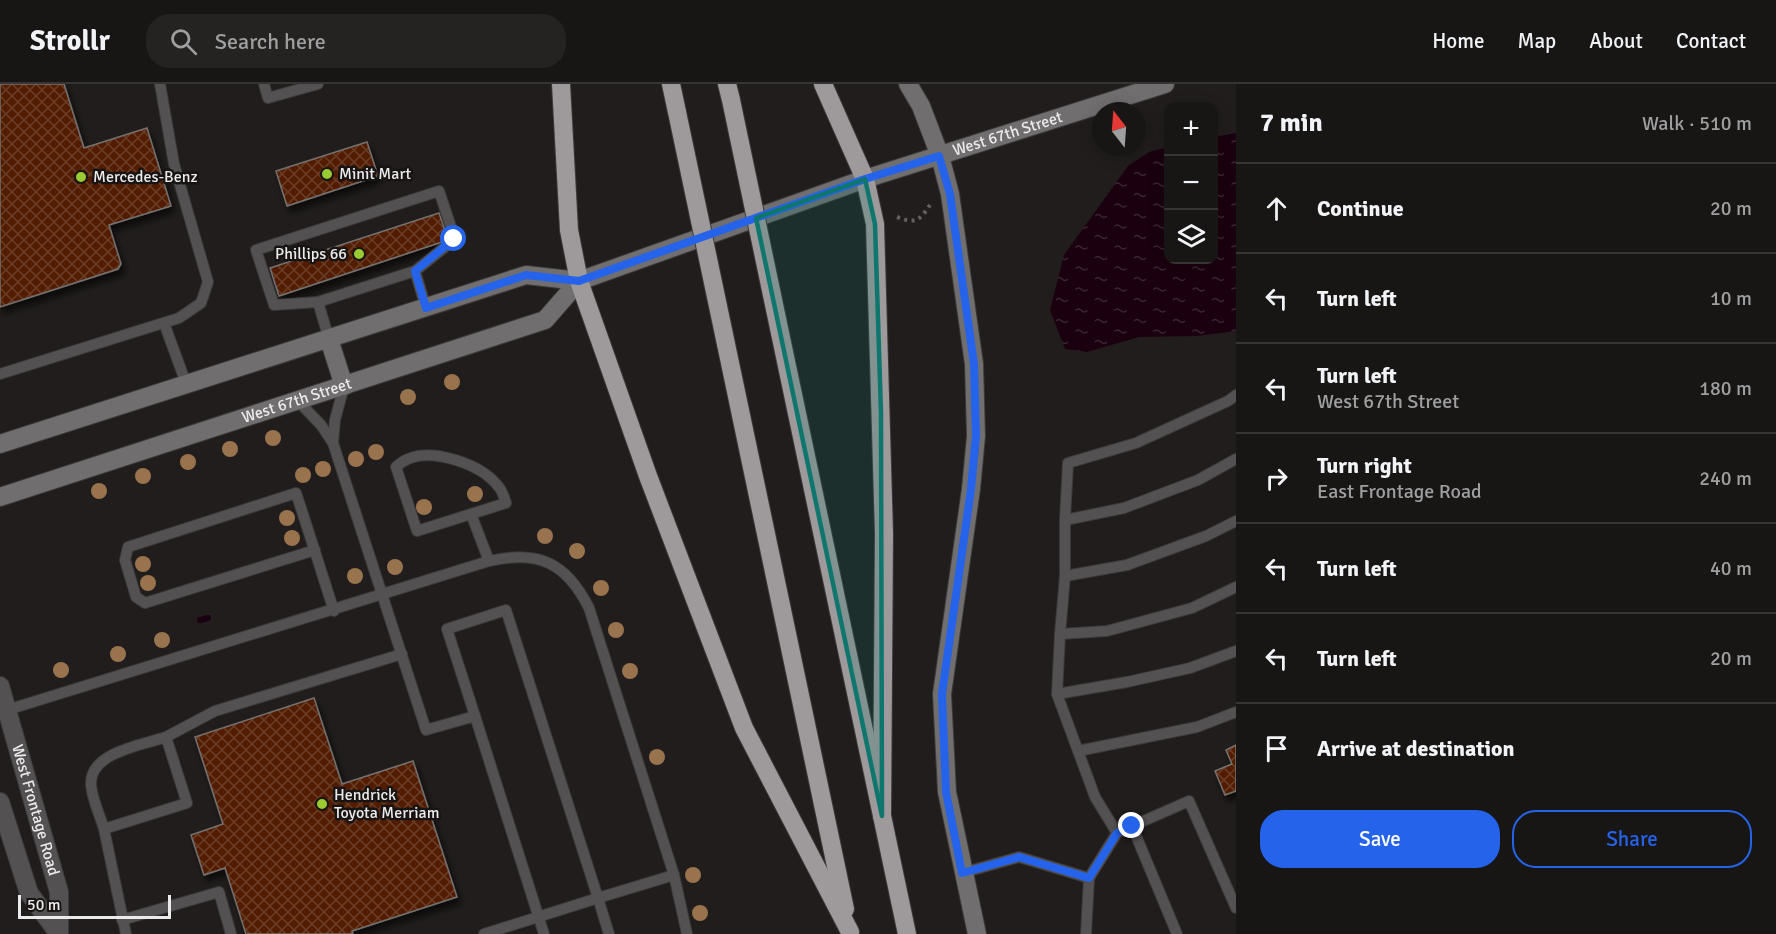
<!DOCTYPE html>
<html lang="en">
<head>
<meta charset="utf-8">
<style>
  body { margin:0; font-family:Signika,sans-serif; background:#252322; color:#f1f3f6 }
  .controls { position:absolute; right:18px; top:18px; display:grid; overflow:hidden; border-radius:12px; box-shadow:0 3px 15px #0003 }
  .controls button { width:54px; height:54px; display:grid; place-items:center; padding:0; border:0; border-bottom:2px solid #363534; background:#181615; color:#f1f3f6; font:30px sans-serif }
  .compass { position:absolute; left:1092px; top:18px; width:54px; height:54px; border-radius:50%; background:#181615; box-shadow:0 3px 15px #0003; rotate:343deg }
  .scale { position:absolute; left:18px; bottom:15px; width:153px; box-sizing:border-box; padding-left:6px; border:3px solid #eceaea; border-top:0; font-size:16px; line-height:21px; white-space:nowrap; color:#eceaea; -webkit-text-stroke:4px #171413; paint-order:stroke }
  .stop { position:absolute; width:18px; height:18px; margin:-14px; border:4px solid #2563eb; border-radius:50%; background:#fff }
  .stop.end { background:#2563eb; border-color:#fff; box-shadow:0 2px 6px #0008 }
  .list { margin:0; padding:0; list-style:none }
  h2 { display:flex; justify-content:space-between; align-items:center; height:78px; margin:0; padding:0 24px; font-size:26px }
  h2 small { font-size:20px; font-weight:400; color:#9f9fa0 }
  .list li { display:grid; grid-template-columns:39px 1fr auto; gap:18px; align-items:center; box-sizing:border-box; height:90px; padding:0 24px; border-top:2px solid #363534 }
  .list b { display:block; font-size:22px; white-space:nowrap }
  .list p { margin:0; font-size:20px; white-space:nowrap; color:#9f9fa0 }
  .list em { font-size:20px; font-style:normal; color:#9f9fa0 }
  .actions { display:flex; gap:12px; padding:18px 24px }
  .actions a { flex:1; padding:14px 0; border:2px solid #2563eb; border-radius:24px; text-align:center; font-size:21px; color:#2563eb }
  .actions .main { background:#2563eb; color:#fff }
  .icon { flex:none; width:33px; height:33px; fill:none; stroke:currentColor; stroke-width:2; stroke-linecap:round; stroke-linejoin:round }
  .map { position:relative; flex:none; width:1236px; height:850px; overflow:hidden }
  header { display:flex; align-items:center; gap:36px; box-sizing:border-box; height:84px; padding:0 30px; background:#181615; border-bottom:2px solid #363534 }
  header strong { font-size:28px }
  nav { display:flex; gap:33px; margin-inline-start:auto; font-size:21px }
  .search { width:420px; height:54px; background:#252322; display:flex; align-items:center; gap:15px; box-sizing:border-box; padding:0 21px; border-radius:24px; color:#9f9fa0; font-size:22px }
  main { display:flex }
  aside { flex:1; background:#181615 }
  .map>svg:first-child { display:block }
  .water { fill:url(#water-ripples) }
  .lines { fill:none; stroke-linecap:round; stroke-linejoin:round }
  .stream { stroke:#1b000f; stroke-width:6 }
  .building { fill:url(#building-cross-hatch); stroke:#75716f; stroke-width:1.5; filter:url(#shadow) }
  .lane-casing { stroke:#3d3a39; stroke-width:12 }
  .street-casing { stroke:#3d3a39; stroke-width:20 }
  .secondary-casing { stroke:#3d3a39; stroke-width:20 }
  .highway-casing { stroke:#3d3a39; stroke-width:20 }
  .path { stroke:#646261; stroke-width:4; stroke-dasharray:3 4.5; stroke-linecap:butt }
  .lane { stroke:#535152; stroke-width:10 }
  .street { stroke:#535152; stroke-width:18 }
  .secondary { stroke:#716e6f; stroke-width:18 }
  .highway { stroke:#9e999a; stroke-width:18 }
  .highway-bridge-casing { stroke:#3d3a39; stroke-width:20; stroke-linecap:butt }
  .highway-bridge { stroke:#9e999a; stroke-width:18 }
  .tree { fill:#98734e }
  .route { stroke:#2563eb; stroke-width:8 }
  .marked { fill:#0f766e; fill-opacity:0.2; stroke:#0f766e; stroke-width:4.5; stroke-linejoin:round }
  .poi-dot { fill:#9bcb33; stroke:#171413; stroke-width:2 }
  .labels { text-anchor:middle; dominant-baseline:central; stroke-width:5; stroke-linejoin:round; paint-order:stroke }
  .street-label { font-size:16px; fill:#eceaea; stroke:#171413 }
  .poi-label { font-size:16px; fill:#eceaea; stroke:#171413; text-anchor:start }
</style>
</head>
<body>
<header>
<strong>Strollr</strong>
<div class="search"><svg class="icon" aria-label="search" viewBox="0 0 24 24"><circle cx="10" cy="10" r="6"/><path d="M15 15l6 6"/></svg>Search here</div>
<nav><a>Home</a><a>Map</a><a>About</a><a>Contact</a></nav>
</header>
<main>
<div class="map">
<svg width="1236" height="850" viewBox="0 0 1236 850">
  <defs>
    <pattern id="water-ripples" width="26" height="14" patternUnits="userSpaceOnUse" patternTransform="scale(1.5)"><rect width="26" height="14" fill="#1b000f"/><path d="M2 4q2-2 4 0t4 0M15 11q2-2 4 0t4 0" fill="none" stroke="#3c2532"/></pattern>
    <pattern id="building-cross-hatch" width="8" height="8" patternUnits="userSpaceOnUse" patternTransform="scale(1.5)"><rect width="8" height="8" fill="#521d00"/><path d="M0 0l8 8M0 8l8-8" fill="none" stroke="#6b3e25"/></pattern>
    <filter id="shadow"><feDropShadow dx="3.5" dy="6" stdDeviation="3" flood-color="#0009"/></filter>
  </defs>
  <rect width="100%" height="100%" fill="#201d1c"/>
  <path class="water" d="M1236,49V247L1197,252L1139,253L1087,268L1065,265L1050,226L1064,171L1128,82L1149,68L1168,63V176H1214V53Z"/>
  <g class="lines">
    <path class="stream" d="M200,536L208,534"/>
  </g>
  <g class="building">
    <path d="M0,0H64L84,64L147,44L171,122L109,141L121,180L118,185L0,223Z"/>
    <path d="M367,58L378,92L287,122L276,87Z"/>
    <path d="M439,129L448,156L279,212L270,184Z"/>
    <path d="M314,614L342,700L413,677L457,813L352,847L353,850H246L225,784L204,791L191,751L223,740L195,653Z"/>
    <path d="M1236,661V707L1225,711L1215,687L1232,680L1226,666Z"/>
  </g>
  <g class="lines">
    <defs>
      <g id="lane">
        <path d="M264,0L268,14L318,0"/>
        <path d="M415,187L455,155L439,107L256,166L274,221L318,218L415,187L426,224"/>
        <path d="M318,218L329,255"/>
        <path d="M164,239L187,302"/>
        <path d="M0,290L179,234L201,219L208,198L174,80L160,0"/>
        <path d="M298,317L321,341L333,359L426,646L475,632L544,850"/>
        <path d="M333,359L335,336L344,302"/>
        <path d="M471,430L417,447L396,383C399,380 403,377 408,375C433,364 481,380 498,402C502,406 504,413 506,419L471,430L489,477"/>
        <path d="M1065,436L1068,379L1136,359L1228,317L1236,311"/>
        <path d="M315,466L145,519L136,513L125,476L128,463L296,409C309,448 321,487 334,527"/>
        <path d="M1065,492V436L1124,424L1198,396L1236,375"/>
        <path d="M1060,550L1065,492L1127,481L1206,452L1236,437"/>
        <path d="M1057,610L1060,550L1107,547L1192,524L1236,503"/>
        <path d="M7,626L489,477C538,466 566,478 589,524L674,791L687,850"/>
        <path d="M475,632L447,545L506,526L598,814L674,791"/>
        <path d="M166,653C143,661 91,668 91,699C91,713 100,731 104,745L187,719L166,653L215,627L402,570"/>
        <path d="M1078,667L1197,643L1236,628"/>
        <path d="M1132,742L1189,717L1236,824"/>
        <path d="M104,745L126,850"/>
        <path d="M1117,749L1095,713L1057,610L1127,598L1190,584L1236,567"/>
        <path d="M962,789L1019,773L1089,794L1086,850"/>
        <path d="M1089,794L1117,749L1132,742L1177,850"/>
        <path d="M122,836L219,808L231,850"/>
        <path d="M484,850L598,814L609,850"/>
      </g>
      <g id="street">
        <path id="s1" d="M0,602L59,808V850"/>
        <path d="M0,718L29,809L59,850"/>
      </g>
      <g id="secondary">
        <path d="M908,0L921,22L940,72L950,110L974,280L976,352L971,405L942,610L947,708L977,850"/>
        <path d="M329,255L344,302"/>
        <path id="s2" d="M0,360L526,191L579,197L865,95L1165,0"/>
        <path id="s3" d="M0,413L545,236L579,197"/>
      </g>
      <g id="highway">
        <path d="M561,0L569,146L579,197L648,392L744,644L850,848"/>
        <path d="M671,0L677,28"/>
        <path d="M727,0L731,16"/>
        <path d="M823,0L865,95L875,140L884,450L882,732"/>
        <path d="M780,249L907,850"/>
        <path d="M726,260L845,825"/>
      </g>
    </defs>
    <use href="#lane" class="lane-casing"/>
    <use href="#street" class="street-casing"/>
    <use href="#secondary" class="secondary-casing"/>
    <use href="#highway" class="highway-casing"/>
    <path class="path" d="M897,133C916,140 919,137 930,121"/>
    <use href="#lane" class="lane"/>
    <use href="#street" class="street"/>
    <use href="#secondary" class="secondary"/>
    <use href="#highway" class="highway"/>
    <defs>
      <g id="highway-bridge">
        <path d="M731,16L780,249"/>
        <path d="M677,28L726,260"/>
      </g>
    </defs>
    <use href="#highway-bridge" class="highway-bridge-casing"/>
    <use href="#highway-bridge" class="highway-bridge"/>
  </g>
  <g class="tree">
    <circle cx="452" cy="298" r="8"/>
    <circle cx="408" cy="313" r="8"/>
    <circle cx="273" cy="354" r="8"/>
    <circle cx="230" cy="365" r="8"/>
    <circle cx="376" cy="368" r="8"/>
    <circle cx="356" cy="375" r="8"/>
    <circle cx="188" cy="378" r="8"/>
    <circle cx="323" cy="385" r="8"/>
    <circle cx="303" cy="391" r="8"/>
    <circle cx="143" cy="392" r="8"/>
    <circle cx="99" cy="407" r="8"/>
    <circle cx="475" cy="410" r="8"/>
    <circle cx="424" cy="423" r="8"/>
    <circle cx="287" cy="434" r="8"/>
    <circle cx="545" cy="452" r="8"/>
    <circle cx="292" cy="454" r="8"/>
    <circle cx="577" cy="467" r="8"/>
    <circle cx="143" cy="480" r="8"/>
    <circle cx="395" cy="483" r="8"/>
    <circle cx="355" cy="492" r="8"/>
    <circle cx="148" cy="499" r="8"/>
    <circle cx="601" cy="504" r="8"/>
    <circle cx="616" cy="546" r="8"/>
    <circle cx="162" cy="556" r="8"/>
    <circle cx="118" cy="570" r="8"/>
    <circle cx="61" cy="586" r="8"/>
    <circle cx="630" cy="587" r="8"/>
    <circle cx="657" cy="673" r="8"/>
    <circle cx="693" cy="791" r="8"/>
    <circle cx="700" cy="829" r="8"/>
  </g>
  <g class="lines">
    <path class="route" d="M454,155L415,187L426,224L526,191L579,197L865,95L939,72L950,110L974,280L976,352L971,405L942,610L946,708L962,789L1019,773L1089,794L1117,749L1132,742"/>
  </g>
  <path class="marked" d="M865,95L875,140L881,329L882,732L756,134Z"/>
  <g class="poi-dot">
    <circle cx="327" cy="90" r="6"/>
    <circle cx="81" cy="93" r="6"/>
    <circle cx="359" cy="170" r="6"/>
    <circle cx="322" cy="720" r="6"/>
  </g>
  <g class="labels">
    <g class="street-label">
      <text stroke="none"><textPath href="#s2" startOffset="1059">West 67th Street</textPath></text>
      <text stroke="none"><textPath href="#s3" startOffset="312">West 67th Street</textPath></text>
      <text stroke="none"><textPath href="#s1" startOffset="129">West Frontage Road</textPath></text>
    </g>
    <g class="poi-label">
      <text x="339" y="90">Minit Mart</text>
      <text x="93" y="93">Mercedes-Benz</text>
      <text x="347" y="170" text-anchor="end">Phillips 66</text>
      <text x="334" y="711">Hendrick<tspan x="334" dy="18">Toyota Merriam</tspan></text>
    </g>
  </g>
</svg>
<div class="controls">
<button>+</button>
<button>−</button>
<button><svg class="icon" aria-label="layers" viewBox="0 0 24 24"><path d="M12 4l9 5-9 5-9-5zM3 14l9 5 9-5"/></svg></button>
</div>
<svg class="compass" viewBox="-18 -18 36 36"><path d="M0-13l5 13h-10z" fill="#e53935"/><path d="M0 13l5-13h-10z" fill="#9f9fa0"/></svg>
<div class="scale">50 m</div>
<div class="stop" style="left:454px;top:155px"></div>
<div class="stop end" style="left:1132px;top:742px"></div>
</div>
<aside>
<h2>7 min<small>Walk · 510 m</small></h2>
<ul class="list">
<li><svg class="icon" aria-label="ahead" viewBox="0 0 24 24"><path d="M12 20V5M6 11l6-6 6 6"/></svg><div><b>Continue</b></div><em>20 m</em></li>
<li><svg class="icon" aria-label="left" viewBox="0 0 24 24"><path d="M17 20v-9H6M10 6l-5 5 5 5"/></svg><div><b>Turn left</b></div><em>10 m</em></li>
<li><svg class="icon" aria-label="left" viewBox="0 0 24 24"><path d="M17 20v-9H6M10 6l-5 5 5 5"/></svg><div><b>Turn left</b><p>West 67th Street</p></div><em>180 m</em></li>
<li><svg class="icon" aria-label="right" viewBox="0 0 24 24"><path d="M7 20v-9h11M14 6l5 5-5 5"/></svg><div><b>Turn right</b><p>East Frontage Road</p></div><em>240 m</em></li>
<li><svg class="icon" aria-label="left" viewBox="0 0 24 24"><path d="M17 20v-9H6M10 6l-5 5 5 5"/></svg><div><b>Turn left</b></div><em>40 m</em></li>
<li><svg class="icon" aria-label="left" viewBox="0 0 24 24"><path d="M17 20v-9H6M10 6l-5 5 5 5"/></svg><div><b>Turn left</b></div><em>20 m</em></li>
<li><svg class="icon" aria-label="arrive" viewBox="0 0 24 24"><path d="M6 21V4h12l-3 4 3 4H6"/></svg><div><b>Arrive at destination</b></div></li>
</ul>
<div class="actions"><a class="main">Save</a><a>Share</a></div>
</aside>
</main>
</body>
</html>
